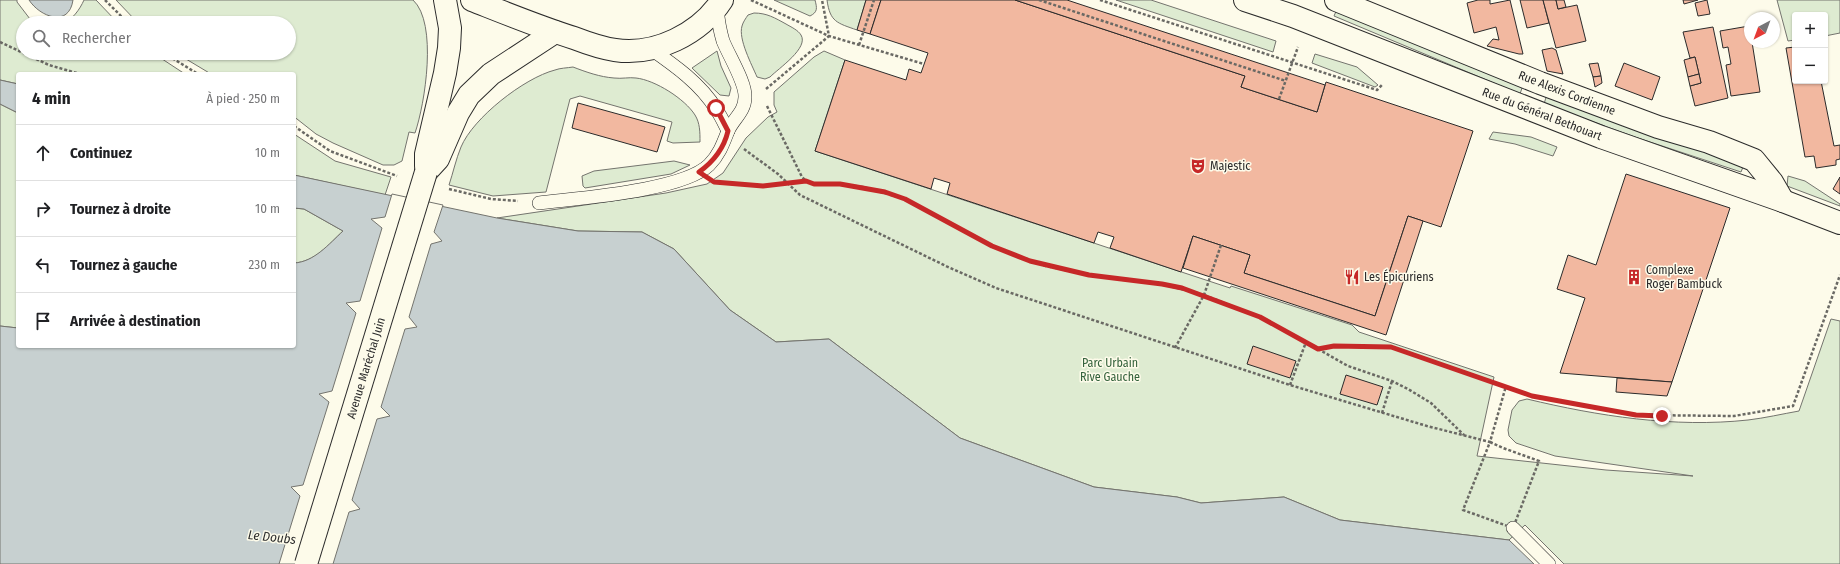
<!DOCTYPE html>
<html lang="fr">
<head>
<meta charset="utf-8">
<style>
  body { margin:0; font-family:"Fira Sans Condensed",sans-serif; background:#f2f2f2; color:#202124 }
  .controls { position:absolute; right:12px; top:12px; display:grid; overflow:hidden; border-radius:4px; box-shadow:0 1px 3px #0004 }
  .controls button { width:36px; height:36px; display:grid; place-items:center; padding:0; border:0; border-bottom:1px solid #e0e0e0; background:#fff; color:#202124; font:20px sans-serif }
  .compass { position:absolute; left:1744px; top:12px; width:36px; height:36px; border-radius:50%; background:#fff; box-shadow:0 1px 3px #0004; rotate:221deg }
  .stop { position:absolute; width:12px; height:12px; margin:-9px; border:3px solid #c62828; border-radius:50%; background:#fff }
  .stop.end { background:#c62828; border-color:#fff; box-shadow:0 1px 4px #0008 }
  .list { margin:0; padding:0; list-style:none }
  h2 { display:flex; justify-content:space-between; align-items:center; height:52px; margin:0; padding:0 16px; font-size:17px }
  h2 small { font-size:13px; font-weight:400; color:#757577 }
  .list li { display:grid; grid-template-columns:26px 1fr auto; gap:12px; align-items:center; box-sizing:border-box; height:56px; padding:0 16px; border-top:1px solid #e0e0e0 }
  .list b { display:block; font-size:15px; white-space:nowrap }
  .list em { font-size:13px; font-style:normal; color:#757577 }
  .icon { flex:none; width:22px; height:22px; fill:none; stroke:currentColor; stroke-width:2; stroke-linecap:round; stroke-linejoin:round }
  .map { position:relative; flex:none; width:1840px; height:564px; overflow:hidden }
  .search { position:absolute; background:#fff; box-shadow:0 1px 3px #0004; left:16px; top:16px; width:280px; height:44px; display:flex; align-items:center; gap:10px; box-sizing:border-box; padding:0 14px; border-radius:22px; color:#757577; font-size:15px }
  .panel { position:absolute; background:#fff; box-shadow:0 1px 3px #0004; left:16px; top:72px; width:280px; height:276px; border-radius:4px }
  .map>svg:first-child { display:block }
  .green { fill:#deebd1; stroke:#74746e }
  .water { fill:#c7d0d0; stroke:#74746e }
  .pier { fill:#fdfbea; stroke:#74746e }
  .building { fill:#f2b8a0; stroke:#2b2b2b }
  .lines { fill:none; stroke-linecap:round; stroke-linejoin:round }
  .service-casing { stroke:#2b2b2b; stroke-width:14 }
  .minor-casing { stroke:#2b2b2b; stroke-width:24 }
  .tertiary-casing { stroke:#2b2b2b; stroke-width:24 }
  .secondary-casing { stroke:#2b2b2b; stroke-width:24 }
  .path { stroke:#6a6964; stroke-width:2.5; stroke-dasharray:3 2; stroke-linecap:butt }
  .service { stroke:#fdfbea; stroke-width:13 }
  .minor { stroke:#fdfbea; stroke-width:22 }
  .tertiary { stroke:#fdfbea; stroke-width:22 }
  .secondary { stroke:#fdfbea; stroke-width:22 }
  .secondary-bridge-casing { stroke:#2b2b2b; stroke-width:24; stroke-linecap:butt }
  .secondary-bridge { stroke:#fdfbea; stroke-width:22 }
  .route { stroke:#c62828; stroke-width:5 }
  .labels { text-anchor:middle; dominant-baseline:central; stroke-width:3; stroke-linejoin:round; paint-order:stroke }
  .street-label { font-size:12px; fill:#2b2b2b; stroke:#fdfbea }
  .poi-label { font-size:12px; fill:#2b2b2b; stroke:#fdfbea; text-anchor:start }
  .park-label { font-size:12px; fill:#34623c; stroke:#fdfbea }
  .water-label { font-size:13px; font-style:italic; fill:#2b2b2b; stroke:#fdfbea }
</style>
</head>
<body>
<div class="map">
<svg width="1840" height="564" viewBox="0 0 1840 564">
  <rect width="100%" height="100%" fill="#fdfbea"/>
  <g class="green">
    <path d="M0,0H17V2L30,19L40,23H23V53H153L185,74H18V84L0,80Z"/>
    <path d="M84,0H96L118,23H62C72,21 80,9 84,0Z"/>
    <path d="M116,0H413C438,23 425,104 415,133L409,132L402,161L394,165H383L333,143L316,134L297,119L294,117V74H211L176,53H289V23H138Z"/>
    <path d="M774,0H815C817,8 818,12 810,16Z"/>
    <path d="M827,0H866L857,30C837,23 830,22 827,0Z"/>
    <path d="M1116,0H1151L1276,41L1273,52Z"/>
    <path d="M1777,0H1840V33L1825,36V15H1795V40L1788,41Z"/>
    <path d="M1337,9L1523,85L1520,94L1334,16Z"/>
    <path d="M754,13C767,13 775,18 786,24C791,27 798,30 801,35C809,48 779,68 770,77L765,79L757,77C752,65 738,39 742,26C743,22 746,18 748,15Z"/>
    <path d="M717,51L721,66L731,88L729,96L720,95L692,68Z"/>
    <path d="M824,51L845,60L815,151L1230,288L1231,286L1352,325L1359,332L1494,377L1477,456L1606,470L1693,476L1555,456L1516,443L1509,436L1508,430L1512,410L1519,401L1527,399C1598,416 1674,428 1748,420C1765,418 1782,414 1799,411L1831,319L1840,321V564H1564L1525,525L1509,540L1340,520L1284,497L1201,503L1177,497L1094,487L960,438L829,339L776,342L730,310L674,249L642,232L578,231L497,218L666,193L707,184L723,173L746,138L768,117L777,112L774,105V92L814,57Z"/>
    <path d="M1315,54L1357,67L1378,85L1375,87L1312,63Z"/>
    <path d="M573,67C586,72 600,77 614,78C622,79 629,77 636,78C655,80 685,99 695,115C700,123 700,132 700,142L673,143L667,141L672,122L580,96L570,99L546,192L493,196L449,185C453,173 456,159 461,147C473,118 524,78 555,70C560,68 567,68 573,67Z"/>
    <path d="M1547,94L1745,162L1741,172L1635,137L1544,104Z"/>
    <path d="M0,104L18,113V328L0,326Z"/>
    <path d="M1493,132L1531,137L1557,147L1553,156L1515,144L1489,139Z"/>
    <path d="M294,134L335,161L391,177L385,195L294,175Z"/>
    <path d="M674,161L690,165L671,174L585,188L583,186L582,176L594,171Z"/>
    <path d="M1788,176L1805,181L1840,204V206L1787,186Z"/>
    <path d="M294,208L304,209L343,231C329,244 315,262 294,263Z"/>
  </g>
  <g class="water">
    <path d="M29,0H73C69,28 40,17 29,0Z"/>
    <path d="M0,80L18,84V113L0,104Z"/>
    <path d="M294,175L497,218L578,231L642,232L674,249L730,310L776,342L829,339L960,438L1094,487L1177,497L1201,503L1284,497L1340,520L1509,540L1534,564H0V326L18,328V346H294V263C314,262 329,244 343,231L304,209L294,208Z"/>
  </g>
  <path class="pier" d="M392,194L443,205L434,232L442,241L431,244L409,317L417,327L405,329L381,407L390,416L377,419L352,500L360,509L349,512L333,564H279L300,496L291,487L303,485L329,402L319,394L332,391L356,313L346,303L360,301L382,228L371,219L385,217Z"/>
  <g class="building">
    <path d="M866,0H881L870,34L857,30Z"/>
    <path d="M881,0H1015L1245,76L1241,87L1317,112L1326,82L1473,131L1441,227L1408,216L1375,316L1244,273L1250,255L1193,236L1181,272L1110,248L1114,237L1098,232L1094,243L947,194L950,183L934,178L931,189L815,151L845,60L906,80L909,69L921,73L928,53L870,34Z"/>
    <path d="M1015,0H1067L1325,85L1317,112L1241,87L1245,76Z"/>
    <path d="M1478,0H1490V4L1510,0L1523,54H1519L1487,46L1493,39L1499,40L1496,27L1474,33L1467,3Z"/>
    <path d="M1520,0H1543L1549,23L1527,28Z"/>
    <path d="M1543,0H1556L1558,9L1577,5L1586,41L1556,48Z"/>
    <path d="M1556,0H1564L1566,7L1558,9Z"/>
    <path d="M1683,0H1698L1684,4Z"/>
    <path d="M1707,0L1710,14L1698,16L1695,3Z"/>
    <path d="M1749,26L1750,42H1752L1760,92L1731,96L1726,65L1731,64L1728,47L1723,48L1720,31Z"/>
    <path d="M1713,27L1728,98L1695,106L1690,86L1701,83L1695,57L1690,58L1683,32Z"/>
    <path d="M1795,47V81H1821L1834,146L1840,145V159L1836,160V165L1816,168L1814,156L1805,157L1786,48Z"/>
    <path d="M1552,48L1556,50L1563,74L1547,71L1542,50Z"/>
    <path d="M1695,57L1699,74L1688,77L1684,60Z"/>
    <path d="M1598,63L1601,76L1593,77L1589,64Z"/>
    <path d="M1624,63L1660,77L1652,100L1615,86Z"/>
    <path d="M1699,74L1701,83L1690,86L1688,77Z"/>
    <path d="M1601,76L1602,83L1595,87L1593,77Z"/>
    <path d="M578,103L665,127L657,152L572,128Z"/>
    <path d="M1626,174L1730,208L1672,382L1560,373L1585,298L1557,289L1568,255L1596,265Z"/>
    <path d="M1840,177V194L1833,189Z"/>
    <path d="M1408,216L1423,221L1386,335L1183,268L1193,236L1250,255L1244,273L1375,316Z"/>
    <path d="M1253,346L1296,361L1290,378L1247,364Z"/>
    <path d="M1346,375L1383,387L1377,405L1340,394Z"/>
    <path d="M1617,378L1672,382L1667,396L1616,392Z"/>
  </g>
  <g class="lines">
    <defs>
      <g id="service">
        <path d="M651,49C674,65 701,84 716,109C721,116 724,123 728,131"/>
        <path d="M539,203C578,198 682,191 709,165C719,155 723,144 728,131C733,119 745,112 745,97C746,83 729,56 723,41C720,31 718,19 717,8"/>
        <path d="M1513,528L1549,564"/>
      </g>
      <path id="minor" d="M1336,0L1540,83L1658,127L1709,142L1754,160L1772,182L1783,201"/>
      <path id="tertiary" d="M1245,0L1293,16L1601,137L1783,201L1840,223"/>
      <g id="secondary">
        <path d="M472,0C505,13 539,27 574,38C587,43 601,48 615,50C655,56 700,34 722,0"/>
        <path d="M426,166V154L445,73L449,48L450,28L445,0"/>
        <path d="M426,172L438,159L458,113L469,95L491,74L555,32"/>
      </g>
    </defs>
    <use href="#service" class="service-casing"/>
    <use href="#minor" class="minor-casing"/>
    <use href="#tertiary" class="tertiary-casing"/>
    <use href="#secondary" class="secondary-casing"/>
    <g class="path">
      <path d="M105,0L128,23"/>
      <path d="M751,0L829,36L924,64"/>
      <path d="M1039,0L1286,81"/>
      <path d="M1100,0L1377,90L1383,84"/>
      <path d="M0,42L49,65L80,74"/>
      <path d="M859,45L874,0"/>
      <path d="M164,53L198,74"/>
      <path d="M766,89L829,36L822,0"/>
      <path d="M1279,99L1298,47"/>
      <path d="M767,106L802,177L806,181L814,184H840L863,187L905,199L992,246L1046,266L1089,275L1162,284L1204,295L1260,317L1318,349L1334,346L1391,347L1532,396L1636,415L1734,416L1793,406L1840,275"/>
      <path d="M294,126L330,151L397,176"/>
      <path d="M744,149L778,174L800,195L948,267L996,288L1290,385L1427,426L1490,442L1506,386"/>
      <path d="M723,183L763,186L805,181"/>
      <path d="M449,189L491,199L518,201"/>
      <path d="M1175,348L1204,295L1221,245"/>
      <path d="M1318,349L1348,366L1392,381L1408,389L1431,403L1464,435"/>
      <path d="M1290,385L1306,342"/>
      <path d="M1382,413L1392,381"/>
      <path d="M1490,442L1503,448L1539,461L1513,528L1463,510Z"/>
    </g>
    <use href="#service" class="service"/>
    <use href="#minor" class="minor"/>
    <use href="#tertiary" class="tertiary"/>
    <use href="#secondary" class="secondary"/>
    <defs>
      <path id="secondary-bridge" d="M306,564L426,172"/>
    </defs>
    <use href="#secondary-bridge" class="secondary-bridge-casing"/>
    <use href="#secondary-bridge" class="secondary-bridge"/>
  </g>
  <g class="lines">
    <path class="route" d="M716,108L728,131C724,148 713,162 699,172L714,182L763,186L806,181L814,184H840L885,192L905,199L992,246L1030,261L1089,275L1162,284L1182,288L1260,317L1318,349L1334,346L1391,347L1532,396L1636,415L1662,416"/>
  </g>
  <defs>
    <symbol id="theatre-bare" viewBox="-9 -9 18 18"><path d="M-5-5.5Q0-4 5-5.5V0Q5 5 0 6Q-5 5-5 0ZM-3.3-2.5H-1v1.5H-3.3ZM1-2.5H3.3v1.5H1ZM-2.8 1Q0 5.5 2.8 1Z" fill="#c62828" stroke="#fdfbea" stroke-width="2.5" paint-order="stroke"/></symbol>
    <symbol id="restaurant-bare" viewBox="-9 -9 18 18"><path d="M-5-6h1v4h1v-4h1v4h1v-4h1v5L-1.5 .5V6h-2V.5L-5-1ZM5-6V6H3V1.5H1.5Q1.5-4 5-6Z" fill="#c62828" stroke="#fdfbea" stroke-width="2.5" paint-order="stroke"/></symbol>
    <symbol id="building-bare" viewBox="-9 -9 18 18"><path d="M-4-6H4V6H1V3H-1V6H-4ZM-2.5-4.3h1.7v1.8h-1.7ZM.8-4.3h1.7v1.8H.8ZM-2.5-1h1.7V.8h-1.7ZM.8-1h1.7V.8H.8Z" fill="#c62828" stroke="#fdfbea" stroke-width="2.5" paint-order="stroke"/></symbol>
  </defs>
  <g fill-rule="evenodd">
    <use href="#theatre-bare" x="1187" y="155" width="22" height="22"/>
    <use href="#restaurant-bare" x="1341" y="266" width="22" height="22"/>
    <use href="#building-bare" x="1623" y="266" width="22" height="22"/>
  </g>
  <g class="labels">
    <g class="street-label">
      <text transform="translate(1567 93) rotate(21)">Rue Alexis Cordienne</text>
      <text transform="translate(1542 114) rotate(21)">Rue du Général Bethouart</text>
      <text transform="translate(366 368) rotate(-73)">Avenue Maréchal Juin</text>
    </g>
    <g class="poi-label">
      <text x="1210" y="166">Majestic</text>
      <text x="1646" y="270">Complexe<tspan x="1646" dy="14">Roger Bambuck</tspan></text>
      <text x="1364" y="277">Les Épicuriens</text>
    </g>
    <g class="park-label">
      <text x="1110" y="363">Parc Urbain<tspan x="1110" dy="14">Rive Gauche</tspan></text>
    </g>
    <g class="water-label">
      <text transform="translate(272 537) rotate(6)">Le Doubs</text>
    </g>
  </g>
</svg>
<div class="controls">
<button>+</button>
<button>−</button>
</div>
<svg class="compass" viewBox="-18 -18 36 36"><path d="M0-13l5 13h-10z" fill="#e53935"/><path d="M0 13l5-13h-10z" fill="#757577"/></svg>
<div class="stop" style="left:716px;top:108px"></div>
<div class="stop end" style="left:1662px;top:416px"></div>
<div class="search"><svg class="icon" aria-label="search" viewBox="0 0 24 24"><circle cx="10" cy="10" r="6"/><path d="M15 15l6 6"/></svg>Rechercher</div>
<section class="panel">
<h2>4 min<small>À pied · 250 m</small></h2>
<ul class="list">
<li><svg class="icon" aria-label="ahead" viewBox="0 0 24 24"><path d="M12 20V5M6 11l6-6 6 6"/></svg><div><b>Continuez</b></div><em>10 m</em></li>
<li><svg class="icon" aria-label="right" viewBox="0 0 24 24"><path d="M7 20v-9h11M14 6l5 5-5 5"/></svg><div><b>Tournez à droite</b></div><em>10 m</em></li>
<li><svg class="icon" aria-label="left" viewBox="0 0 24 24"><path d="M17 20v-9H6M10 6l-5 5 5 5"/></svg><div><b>Tournez à gauche</b></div><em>230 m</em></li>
<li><svg class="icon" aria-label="arrive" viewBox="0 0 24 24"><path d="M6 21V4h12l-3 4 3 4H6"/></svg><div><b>Arrivée à destination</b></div></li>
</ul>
</section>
</div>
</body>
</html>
